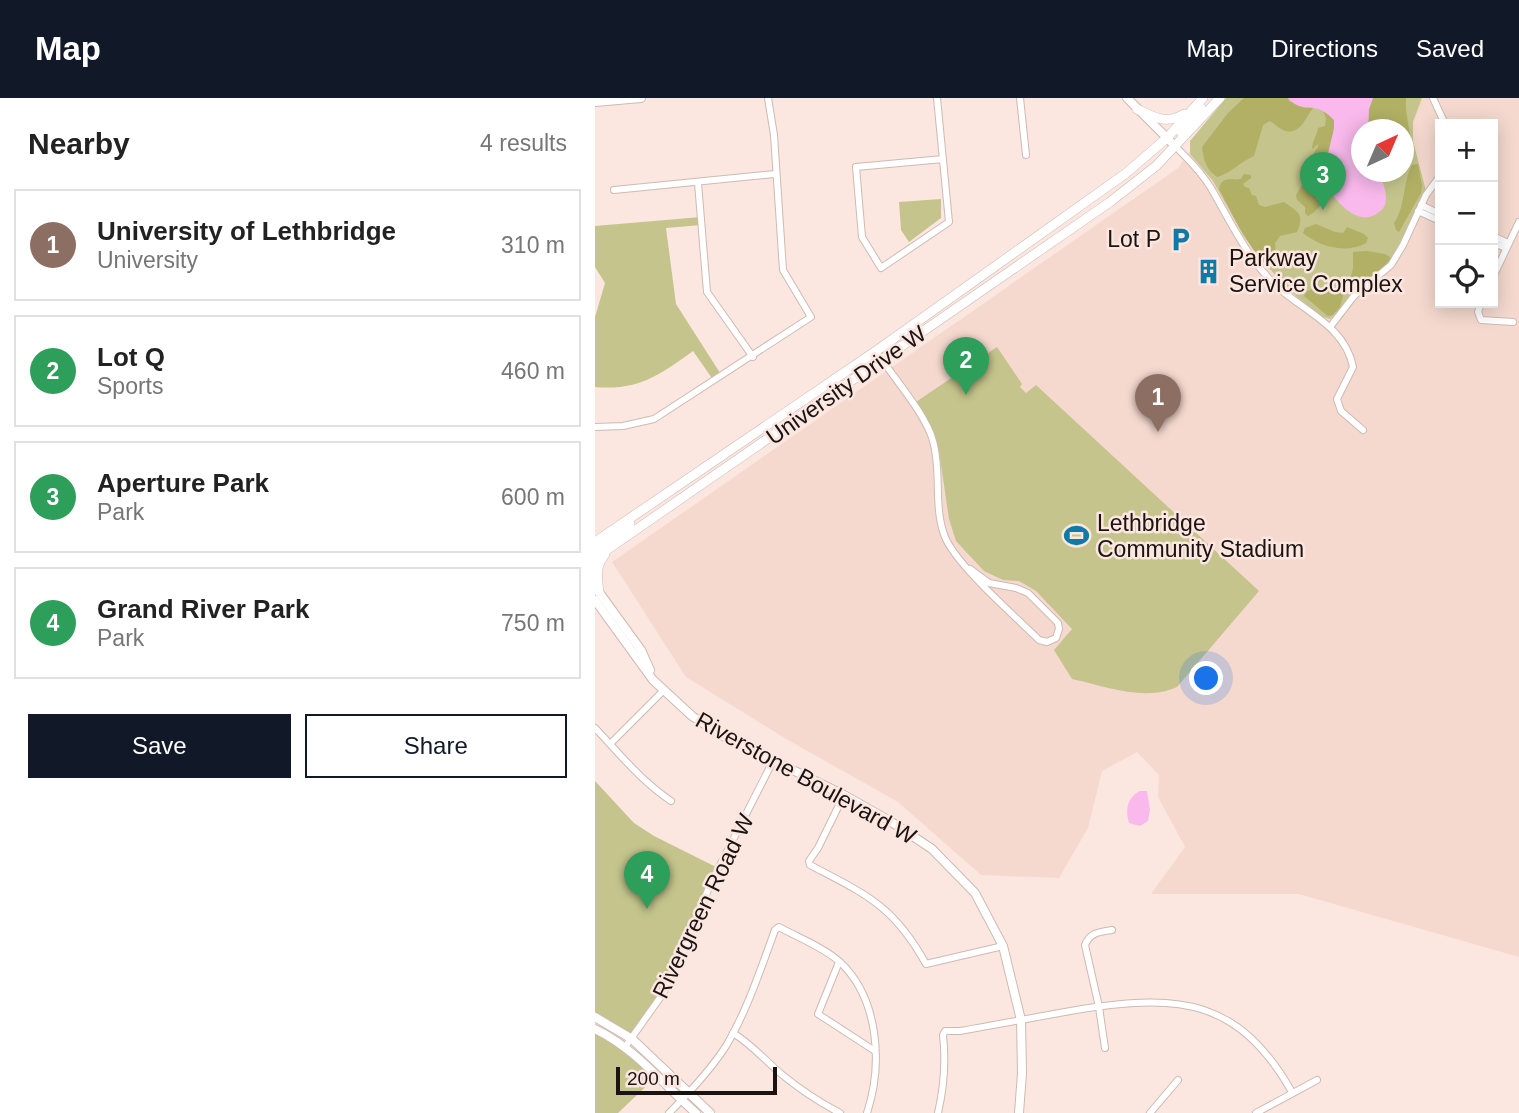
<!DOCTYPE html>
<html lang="en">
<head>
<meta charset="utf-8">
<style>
  body { margin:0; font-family:Arial,sans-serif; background:#f2f2f2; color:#222 }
  .controls { position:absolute; right:21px; top:21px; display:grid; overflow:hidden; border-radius:0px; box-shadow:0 4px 18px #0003 }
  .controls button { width:63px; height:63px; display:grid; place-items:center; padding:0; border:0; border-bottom:2px solid #e0e0e0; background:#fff; color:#222; font:35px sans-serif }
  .compass { position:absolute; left:756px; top:21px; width:63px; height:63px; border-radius:50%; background:#fff; box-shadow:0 4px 18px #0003; rotate:44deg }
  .scale { position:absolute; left:21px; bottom:18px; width:161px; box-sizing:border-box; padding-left:7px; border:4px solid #1a1311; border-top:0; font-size:19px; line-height:24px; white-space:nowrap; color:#1a1311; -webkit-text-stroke:5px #fbe7e0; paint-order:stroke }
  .you { position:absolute; left:612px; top:581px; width:24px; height:24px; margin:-18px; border:5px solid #fff; border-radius:50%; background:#1a73e8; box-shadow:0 0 0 10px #1a73e833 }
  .badge { display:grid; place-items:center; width:46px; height:46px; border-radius:50%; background:#111827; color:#fff; font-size:23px; font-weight:700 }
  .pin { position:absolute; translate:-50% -58px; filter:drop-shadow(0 2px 4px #0008) }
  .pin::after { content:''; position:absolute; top:37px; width:24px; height:21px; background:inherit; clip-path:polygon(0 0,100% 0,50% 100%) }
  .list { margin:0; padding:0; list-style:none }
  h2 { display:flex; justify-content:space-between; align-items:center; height:91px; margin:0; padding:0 28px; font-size:30px }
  h2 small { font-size:23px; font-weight:400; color:#767676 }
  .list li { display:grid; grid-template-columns:46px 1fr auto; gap:21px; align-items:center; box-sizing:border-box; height:112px; margin:0 14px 14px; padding:0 14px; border:2px solid #e0e0e0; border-radius:0px }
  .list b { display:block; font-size:26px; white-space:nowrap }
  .list p { margin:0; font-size:23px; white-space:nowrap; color:#767676 }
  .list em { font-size:23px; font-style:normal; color:#767676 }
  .actions { display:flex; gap:14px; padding:21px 28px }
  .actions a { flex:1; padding:16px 0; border:2px solid #111827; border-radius:0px; text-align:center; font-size:24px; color:#111827 }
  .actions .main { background:#111827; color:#fff }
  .icon { flex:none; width:38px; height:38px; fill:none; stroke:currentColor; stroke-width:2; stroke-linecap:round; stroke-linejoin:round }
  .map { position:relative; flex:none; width:924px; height:1015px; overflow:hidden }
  header { display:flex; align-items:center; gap:42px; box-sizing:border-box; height:98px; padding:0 35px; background:#111827; color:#fff }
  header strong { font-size:33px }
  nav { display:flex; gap:38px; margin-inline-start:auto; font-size:24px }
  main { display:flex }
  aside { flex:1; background:#fff }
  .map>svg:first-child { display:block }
  .built { fill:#f5d9cf; fill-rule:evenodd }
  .green { fill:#c4c48c; fill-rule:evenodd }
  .forest { fill:#b1b064 }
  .water { fill:#f9b9ec }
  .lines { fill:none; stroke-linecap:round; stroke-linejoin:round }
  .minor-casing { stroke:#cdbab3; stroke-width:8 }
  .tertiary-casing { stroke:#cdbab3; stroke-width:10 }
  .secondary-casing { stroke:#cdbab3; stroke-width:10 }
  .minor { stroke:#fff; stroke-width:6 }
  .tertiary { stroke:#fff; stroke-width:8 }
  .secondary { stroke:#fff; stroke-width:9 }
  .labels { text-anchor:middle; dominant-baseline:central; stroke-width:5; stroke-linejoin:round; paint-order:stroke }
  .poi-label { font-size:23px; fill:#1a1311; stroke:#fbe7e0; text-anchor:start }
  .street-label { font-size:23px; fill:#1a1311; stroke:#fbe7e0 }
</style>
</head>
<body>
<header>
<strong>Map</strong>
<nav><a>Map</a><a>Directions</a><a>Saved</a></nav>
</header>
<main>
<aside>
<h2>Nearby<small>4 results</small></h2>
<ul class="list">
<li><span class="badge" style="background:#8d6e63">1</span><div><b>University of Lethbridge</b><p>University</p></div><em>310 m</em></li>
<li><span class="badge" style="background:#2e9e5b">2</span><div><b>Lot Q</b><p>Sports</p></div><em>460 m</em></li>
<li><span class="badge" style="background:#2e9e5b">3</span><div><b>Aperture Park</b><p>Park</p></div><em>600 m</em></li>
<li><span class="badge" style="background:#2e9e5b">4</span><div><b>Grand River Park</b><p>Park</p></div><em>750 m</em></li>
</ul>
<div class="actions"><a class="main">Save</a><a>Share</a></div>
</aside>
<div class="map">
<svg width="924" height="1015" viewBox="0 0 924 1015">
  <rect width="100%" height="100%" fill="#fbe7e0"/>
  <path class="built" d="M633,0H924V859L704,796H556L590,749L563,699L564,677L542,654L507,673L493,730L464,780L386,777L303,704L193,642L91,579L17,464L583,70ZM845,26H898V205H845ZM766,32H808V74H766Z"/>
  <g class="green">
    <path d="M631,0H827L818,24V43L831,93L799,160L735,221L728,219L702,199L669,165L648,137L618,83L595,56V43ZM766,32H808V74H766Z"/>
    <path d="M346,101V120L314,144L306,132L304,104Z"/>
    <path d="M106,119V127L71,130L81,206L127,278L119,283L98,253C65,277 43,293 0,289V219L10,185L0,169V128Z"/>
    <path d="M402,249L427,286L425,289L431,295L441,287L664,493L582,589C550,604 510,588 477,581L459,552L477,531L441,493L424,483L408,482L389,473L361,443L354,421L344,353L318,306Z"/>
    <path d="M0,683L39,725L59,738L123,770L81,870L37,941L0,919Z"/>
    <path d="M0,931L62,978L23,1015H0Z"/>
  </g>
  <g class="forest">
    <path d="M649,0H693L694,3L710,10L719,9C711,18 706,37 690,33C685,31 680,26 675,23L668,27L659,58C645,64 636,75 622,79C611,71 609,63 607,49L633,15Z"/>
    <path d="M778,0H811C809,25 824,46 809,71L808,32H773L774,11Z"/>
    <path d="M727,11L739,22C740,48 721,72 736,97L718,115L713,118L710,115V109L702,102L701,97L707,87L719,90L721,83L710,68L723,49V46L717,51C717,43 722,38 723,30L730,28L731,20Z"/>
    <path d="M823,66L827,88L826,95L804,134L801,132L799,125C811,108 807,86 817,67Z"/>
    <path d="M649,76L656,77V80L648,86L650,89L654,90L657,97L661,98L664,107L670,109L689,104C703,114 710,116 702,134L685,138L680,145C681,154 682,165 670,166C650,144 638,117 624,91C627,77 637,83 646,81Z"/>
    <path d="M721,126L740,134L748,135L752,129L769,136L773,140L771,145C752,156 725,149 708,135L710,130Z"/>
    <path d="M772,153L790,156L796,160L786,173L758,188L754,185L758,171V154Z"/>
    <path d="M722,190L732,192L750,190L745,209L738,217L733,218L709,198L712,193Z"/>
  </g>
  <g class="water">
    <path d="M693,0H778L774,11L773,31L766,32V74H784C787,82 791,91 791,100C791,106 789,111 784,114C762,133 735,97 727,80L739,31V22C720,1 707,17 693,0Z"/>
    <path d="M545,693H552L555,712L553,723L545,728L534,725C530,711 532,700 545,693Z"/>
  </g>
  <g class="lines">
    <defs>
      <g id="minor">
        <path d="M342,0L354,124L286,170L267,139L261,69L348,61"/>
        <path d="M425,0L431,57"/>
        <path d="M838,0L850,26"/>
        <path d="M580,48C593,61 606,74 616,90C635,123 651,157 678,185C707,213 750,227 758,269L742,301L746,313L768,332"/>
        <path d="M103,85L112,194L158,259"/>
        <path d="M19,92L180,76"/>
        <path d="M826,107L845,116"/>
        <path d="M823,113L845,123"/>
        <path d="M898,138L913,145"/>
        <path d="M898,145L911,150"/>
        <path d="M898,179L924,124"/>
        <path d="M886,205L883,214L886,222L918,224"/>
        <path d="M735,229L759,198L796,167L808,147L831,97L845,78"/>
        <path d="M281,253C297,278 331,316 338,343C347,374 338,409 350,439C362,468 420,518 444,542L452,544L461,540L464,531L463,525L433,495L421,490L394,485L375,471"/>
        <path d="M0,329L28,328L59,321L216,219L188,172L179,37L173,0"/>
        <path d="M0,630C25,656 46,683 76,703"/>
        <path d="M15,646L68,593"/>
        <path d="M249,697L223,750L214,763L215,767C272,797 298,807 331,866L408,848"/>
        <path d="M244,864L223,916L280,953"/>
        <path d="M138,935C156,946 169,961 185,975C203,990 224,1004 245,1015"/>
        <path d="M30,949L67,897L81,870L115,787L178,663"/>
        <path d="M510,950L504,909L490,847C495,834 505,834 517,832"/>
        <path d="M74,1015C95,994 115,973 131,948C152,913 166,870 180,832L184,829C204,840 228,849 245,864C284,901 288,966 272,1015"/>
        <path d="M343,1015C349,989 351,964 348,937L350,933H365C406,926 446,918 487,911C585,896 644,901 697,994"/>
        <path d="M555,1015L583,982"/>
        <path d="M661,1015L722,982"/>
      </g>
      <g id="tertiary">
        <path d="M532,0L580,48"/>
        <path d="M0,4L46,0"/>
        <path d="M1,490L46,552L55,572"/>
        <path d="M0,502L58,582L97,618L128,638L249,697L295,723L337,751L380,795L408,848L426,922L427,975L424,1015"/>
        <path d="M0,919L37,941L115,1015"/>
        <path d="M0,931C40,950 68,986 101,1015"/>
      </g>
      <g id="secondary">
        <path d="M542,11C558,19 572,27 589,16"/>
        <path d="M586,34L606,10"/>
        <path d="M0,444L281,253L530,76L572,40L608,0"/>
        <path d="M0,453L35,426"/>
        <path d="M0,460L515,104L561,68L625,0"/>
        <path d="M4,494C2,479 0,468 10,456"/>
      </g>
    </defs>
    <use href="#minor" class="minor-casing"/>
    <use href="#tertiary" class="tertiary-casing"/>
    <use href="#secondary" class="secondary-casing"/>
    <use href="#minor" class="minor"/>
    <use href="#tertiary" class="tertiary"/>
    <use href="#secondary" class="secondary"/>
  </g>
  <defs>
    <symbol id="parking-bare" viewBox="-9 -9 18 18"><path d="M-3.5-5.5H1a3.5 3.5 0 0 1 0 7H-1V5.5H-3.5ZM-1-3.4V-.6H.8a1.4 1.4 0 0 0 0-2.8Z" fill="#107aa4" stroke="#fbe7e0" stroke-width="2.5" paint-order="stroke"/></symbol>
    <symbol id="building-bare" viewBox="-9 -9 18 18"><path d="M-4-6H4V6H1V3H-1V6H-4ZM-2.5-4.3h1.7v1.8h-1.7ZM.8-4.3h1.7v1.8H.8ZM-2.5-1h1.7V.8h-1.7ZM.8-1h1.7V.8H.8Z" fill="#107aa4" stroke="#fbe7e0" stroke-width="2.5" paint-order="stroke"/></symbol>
    <symbol id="stadium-bare" viewBox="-9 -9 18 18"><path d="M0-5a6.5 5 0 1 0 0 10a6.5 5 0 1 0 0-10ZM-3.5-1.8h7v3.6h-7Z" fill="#107aa4" stroke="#fbe7e0" stroke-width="2.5" paint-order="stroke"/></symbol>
  </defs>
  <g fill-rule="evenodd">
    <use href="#parking-bare" x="568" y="124" width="35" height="35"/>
    <use href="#building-bare" x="596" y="156" width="35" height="35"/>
    <use href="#stadium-bare" x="464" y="420" width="35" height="35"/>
  </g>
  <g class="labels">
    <g class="poi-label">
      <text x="566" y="141" text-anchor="end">Lot P</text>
      <text x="634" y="160">Parkway<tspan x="634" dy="26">Service Complex</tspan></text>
      <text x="502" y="425">Lethbridge<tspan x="502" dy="26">Community Stadium</tspan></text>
    </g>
    <g class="street-label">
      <text transform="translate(251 287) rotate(-35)">University Drive W</text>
      <text transform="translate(211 680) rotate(29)">Riverstone Boulevard W</text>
      <text transform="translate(108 808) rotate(-64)">Rivergreen Road W</text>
    </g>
  </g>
</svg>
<div class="controls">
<button>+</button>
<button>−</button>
<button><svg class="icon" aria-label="locate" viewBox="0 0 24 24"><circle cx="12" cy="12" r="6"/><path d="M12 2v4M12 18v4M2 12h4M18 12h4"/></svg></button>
</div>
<svg class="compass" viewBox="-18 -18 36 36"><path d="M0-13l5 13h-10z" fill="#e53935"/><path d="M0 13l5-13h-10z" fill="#767676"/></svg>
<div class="scale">200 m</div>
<div class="you"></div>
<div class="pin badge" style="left:563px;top:334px;background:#8d6e63">1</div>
<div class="pin badge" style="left:371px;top:297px;background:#2e9e5b">2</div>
<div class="pin badge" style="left:728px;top:112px;background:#2e9e5b">3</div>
<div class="pin badge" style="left:52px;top:811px;background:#2e9e5b">4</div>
</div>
</main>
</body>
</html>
